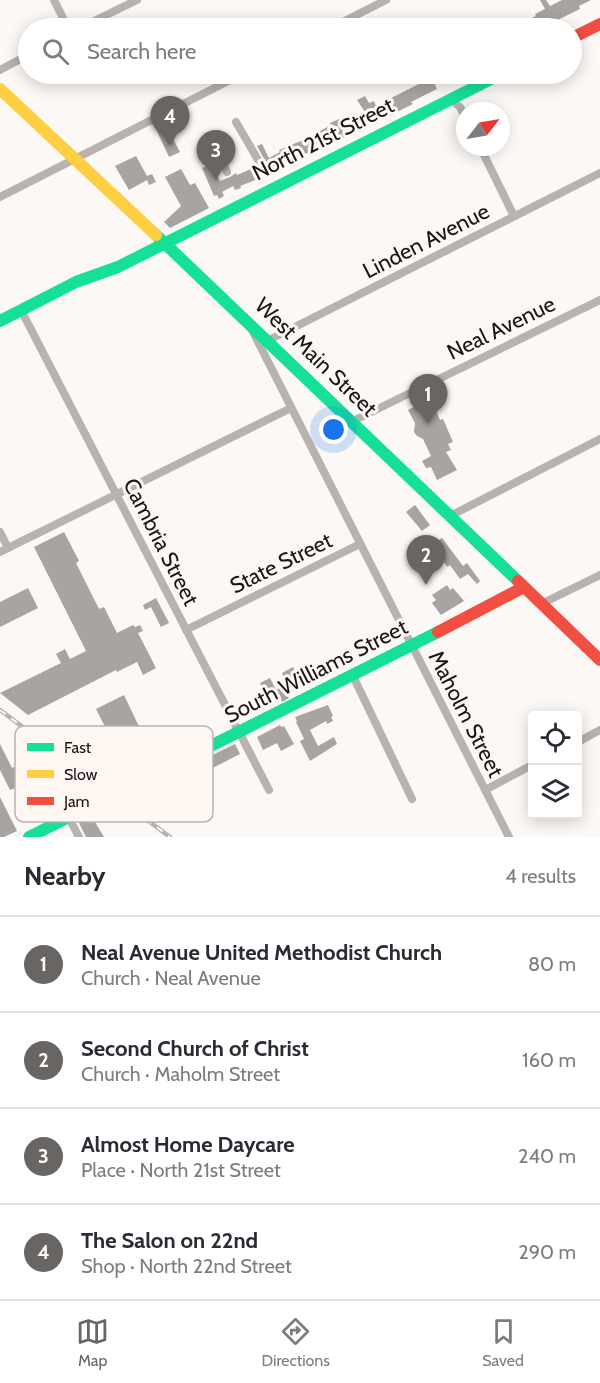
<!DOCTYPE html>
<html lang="en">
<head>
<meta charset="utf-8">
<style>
  body { margin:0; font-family:Cabin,sans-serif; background:#f2f2f3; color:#2b2b33 }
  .controls { position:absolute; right:18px; bottom:18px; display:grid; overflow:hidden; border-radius:6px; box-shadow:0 3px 15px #0003 }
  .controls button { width:54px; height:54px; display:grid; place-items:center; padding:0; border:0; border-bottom:2px solid #e1e1e2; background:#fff; color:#2b2b33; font:30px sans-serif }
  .compass { position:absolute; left:456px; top:102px; width:54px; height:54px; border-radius:50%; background:#fff; box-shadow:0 3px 15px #0003; rotate:59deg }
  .you { position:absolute; left:334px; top:430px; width:21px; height:21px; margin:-15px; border:4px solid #fff; border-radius:50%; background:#1a73e8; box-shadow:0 0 0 9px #1a73e833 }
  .badge { display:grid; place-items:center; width:39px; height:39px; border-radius:50%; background:#686563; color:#fff; font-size:20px; font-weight:700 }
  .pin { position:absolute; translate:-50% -50px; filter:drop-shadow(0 2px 3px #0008) }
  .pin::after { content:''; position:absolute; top:32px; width:21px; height:18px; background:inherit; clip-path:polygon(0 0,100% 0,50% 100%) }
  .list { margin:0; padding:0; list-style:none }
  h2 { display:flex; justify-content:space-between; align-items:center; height:78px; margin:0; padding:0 24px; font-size:26px }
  h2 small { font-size:20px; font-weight:400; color:#7c7c81 }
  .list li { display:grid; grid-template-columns:39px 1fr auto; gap:18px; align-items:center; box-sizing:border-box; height:96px; padding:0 24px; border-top:2px solid #e1e1e2 }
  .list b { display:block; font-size:22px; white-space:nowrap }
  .list p { margin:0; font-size:20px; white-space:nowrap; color:#7c7c81 }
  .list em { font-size:20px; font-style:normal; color:#7c7c81 }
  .icon { flex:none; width:33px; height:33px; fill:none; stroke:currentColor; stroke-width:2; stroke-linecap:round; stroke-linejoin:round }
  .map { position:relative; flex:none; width:600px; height:837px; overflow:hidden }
  .search { position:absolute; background:#fff; box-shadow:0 3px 15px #0003; left:18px; right:18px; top:18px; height:66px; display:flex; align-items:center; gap:15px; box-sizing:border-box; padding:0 21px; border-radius:33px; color:#7c7c81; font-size:22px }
  .sheet { height:462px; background:#fff }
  nav { display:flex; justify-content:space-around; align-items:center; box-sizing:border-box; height:84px; border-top:2px solid #e1e1e2; background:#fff; font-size:16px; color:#7c7c81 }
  nav a { display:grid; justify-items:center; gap:3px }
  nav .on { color:#686563 }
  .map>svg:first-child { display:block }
  .building { fill:#a7a4a2 }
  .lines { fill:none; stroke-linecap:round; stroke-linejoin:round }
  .street { stroke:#b7b3af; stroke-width:8 }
  .fast { stroke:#16e098; stroke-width:12 }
  .slow { stroke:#ffcf43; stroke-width:12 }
  .jam { stroke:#f24e42; stroke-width:12 }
  .rail-casing { stroke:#b6b3b0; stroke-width:4.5 }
  .rail { stroke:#fef7f2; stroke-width:2; stroke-dasharray:7; stroke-linecap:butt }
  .labels { text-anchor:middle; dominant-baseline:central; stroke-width:6; stroke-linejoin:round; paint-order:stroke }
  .street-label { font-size:22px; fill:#191615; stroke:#fef7f2 }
  .key { fill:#fef7f2; stroke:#b9b4b0; stroke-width:1.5 }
  .key-label { font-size:16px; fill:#191615 }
</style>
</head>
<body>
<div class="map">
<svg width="600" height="837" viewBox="0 0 600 837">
  <rect width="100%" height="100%" fill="#fbf8f5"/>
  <g class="building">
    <path d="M540,0H546L550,6L562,0H591L579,6L580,9L541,28H509L536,16L535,14L545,9Z"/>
    <path d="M424,74H430L437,89L411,102L413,104L373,124L357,100L365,96L369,103L374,101L377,108L388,103L387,100L423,82L420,75Z"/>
    <path d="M348,115L354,130L345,135L346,136L339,140L335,134L307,148L309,152L294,161L273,172L271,169L257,177L258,179L240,186L241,188L235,190L233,186L222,192L224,196L219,199L217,195L214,196L202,168L211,164L220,181L230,177L236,173L237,175L253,168L254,171H264L267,164L257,146L262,144L269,158L280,152L279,150L303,140L331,125L330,123Z"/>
    <path d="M165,124L180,152L169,157L156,129Z"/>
    <path d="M136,156L147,176L152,174L156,182L149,185L147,180L129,190L115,166Z"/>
    <path d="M181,169L190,185L195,183L209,208L170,228L164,222L181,206L165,177Z"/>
    <path d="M425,401L435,403L438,408L437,413L440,420L443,419L453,442L448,444L451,450L446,452L457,470L437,480L431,467L426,468L422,461L431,456L423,439L417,436L414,432L415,423L408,410Z"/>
    <path d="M415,505L430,525L422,531L406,512Z"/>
    <path d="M64,532L79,561L76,563L99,609L104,607L117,633L133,625L135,627L140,625L143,631L138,633L156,668L143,675L137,662L117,672L116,670L28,715L0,693L61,663L56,654L65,649L70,659L86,651L34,547Z"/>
    <path d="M442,538L463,566L467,563L480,581L477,584L468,574L460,579L450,565L447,567L433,544Z"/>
    <path d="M447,585L450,590L453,588L464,601L441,615L432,603L436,600L432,595Z"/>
    <path d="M28,588L38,608L0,627V602Z"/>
    <path d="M156,598L169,623L161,627L151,607L145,610L143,605Z"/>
    <path d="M293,667L297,676L311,669L317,679L287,694L289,698L282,702L276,690L287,684L282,673Z"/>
    <path d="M270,678L278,694L268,699L260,683Z"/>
    <path d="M124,695L143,735L159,727L170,750L154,758L146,741L135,746L143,762L127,770L96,709Z"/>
    <path d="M328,705L333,716L331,717L333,721L327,724L326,721L310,730L318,746L334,737L337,744L310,761L300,741L304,739L296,722L297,721L295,717Z"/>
    <path d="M280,725L281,727L284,726L294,744L281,751L277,743L263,750L257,737Z"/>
    <path d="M0,744L12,768L29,759L40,781L49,776L56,790L70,783L81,802L58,813L47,791L38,795L31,782L10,790L0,770Z"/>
    <path d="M235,744L240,754L203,773L198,762Z"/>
    <path d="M0,797L17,831L4,837H0Z"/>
    <path d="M92,817L104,837H86L79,823Z"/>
  </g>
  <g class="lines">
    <g class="street">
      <path d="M54,0L68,28"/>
      <path d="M80,28L137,0"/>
      <path d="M331,28L386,0"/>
      <path d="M0,70L28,55"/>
      <path d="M450,99L460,107L465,117"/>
      <path d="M236,122L261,165"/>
      <path d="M209,136L227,172"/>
      <path d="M480,147L514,216"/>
      <path d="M0,197L242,74"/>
      <path d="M21,310L269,790"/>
      <path d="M250,326L509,837"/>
      <path d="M269,340L600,173"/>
      <path d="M353,421L600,300"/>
      <path d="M450,516L600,439"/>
      <path d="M0,532L8,548"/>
      <path d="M0,552L291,408"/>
      <path d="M541,604L600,575"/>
      <path d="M186,630L360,544"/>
      <path d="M353,676L412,799"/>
      <path d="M578,742L600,730"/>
      <path d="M485,790L532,765"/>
      <path d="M69,818L79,837"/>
    </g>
    <g class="fast">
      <path d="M156,235L518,581"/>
      <path d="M0,321L76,282L118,267L501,74"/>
      <path d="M29,837L438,632"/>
    </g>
    <path class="slow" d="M0,89L156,235"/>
    <g class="jam">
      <path d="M572,38L600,24"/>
      <path d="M518,581L600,660"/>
      <path d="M438,632L524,587"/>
    </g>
    <defs>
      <path id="rail" d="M0,710L170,837"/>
    </defs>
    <use href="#rail" class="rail-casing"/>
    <use href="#rail" class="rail"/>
  </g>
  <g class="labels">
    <g class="street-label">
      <text transform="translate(323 139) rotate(-27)">North 21st Street</text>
      <text transform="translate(426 241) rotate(-27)">Linden Avenue</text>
      <text transform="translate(501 328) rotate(-26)">Neal Avenue</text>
      <text transform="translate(316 357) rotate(44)">West Main Street</text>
      <text transform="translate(161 542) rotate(63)">Cambria Street</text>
      <text transform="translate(281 563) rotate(-26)">State Street</text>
      <text transform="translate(316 671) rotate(-27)">South Williams Street</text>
      <text transform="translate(466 714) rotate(63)">Maholm Street</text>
    </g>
  </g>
  <rect x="15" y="726" width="198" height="96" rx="9" class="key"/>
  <rect x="27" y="743" width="27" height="8" fill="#16e098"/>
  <rect x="27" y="770" width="27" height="8" fill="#ffcf43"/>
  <rect x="27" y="797" width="27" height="8" fill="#f24e42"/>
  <g class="key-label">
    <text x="64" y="753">Fast</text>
    <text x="64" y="780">Slow</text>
    <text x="64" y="807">Jam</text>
  </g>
</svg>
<div class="controls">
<button><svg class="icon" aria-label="locate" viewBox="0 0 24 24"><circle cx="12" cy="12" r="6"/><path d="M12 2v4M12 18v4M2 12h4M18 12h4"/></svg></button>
<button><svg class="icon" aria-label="layers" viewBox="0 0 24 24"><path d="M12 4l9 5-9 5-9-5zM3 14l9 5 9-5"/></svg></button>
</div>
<svg class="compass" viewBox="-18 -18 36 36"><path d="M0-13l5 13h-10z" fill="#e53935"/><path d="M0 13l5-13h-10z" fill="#7c7c81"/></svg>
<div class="you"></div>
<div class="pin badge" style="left:428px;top:424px">1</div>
<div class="pin badge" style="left:426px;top:585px">2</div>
<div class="pin badge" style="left:216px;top:180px">3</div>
<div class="pin badge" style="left:170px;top:146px">4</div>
<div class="search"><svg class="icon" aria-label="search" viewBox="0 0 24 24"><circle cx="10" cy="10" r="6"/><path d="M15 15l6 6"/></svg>Search here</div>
</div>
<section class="sheet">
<h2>Nearby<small>4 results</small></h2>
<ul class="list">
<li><span class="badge">1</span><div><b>Neal Avenue United Methodist Church</b><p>Church · Neal Avenue</p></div><em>80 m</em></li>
<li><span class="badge">2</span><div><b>Second Church of Christ</b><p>Church · Maholm Street</p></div><em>160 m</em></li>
<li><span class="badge">3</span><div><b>Almost Home Daycare</b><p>Place · North 21st Street</p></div><em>240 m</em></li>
<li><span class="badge">4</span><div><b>The Salon on 22nd</b><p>Shop · North 22nd Street</p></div><em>290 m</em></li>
</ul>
</section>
<nav>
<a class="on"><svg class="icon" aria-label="map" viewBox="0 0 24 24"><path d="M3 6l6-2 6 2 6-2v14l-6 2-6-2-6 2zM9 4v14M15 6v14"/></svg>Map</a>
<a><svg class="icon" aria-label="directions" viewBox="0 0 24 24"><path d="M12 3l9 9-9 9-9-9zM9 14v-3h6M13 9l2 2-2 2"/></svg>Directions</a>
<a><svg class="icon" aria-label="saved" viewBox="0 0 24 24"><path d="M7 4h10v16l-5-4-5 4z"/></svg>Saved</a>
</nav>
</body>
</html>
